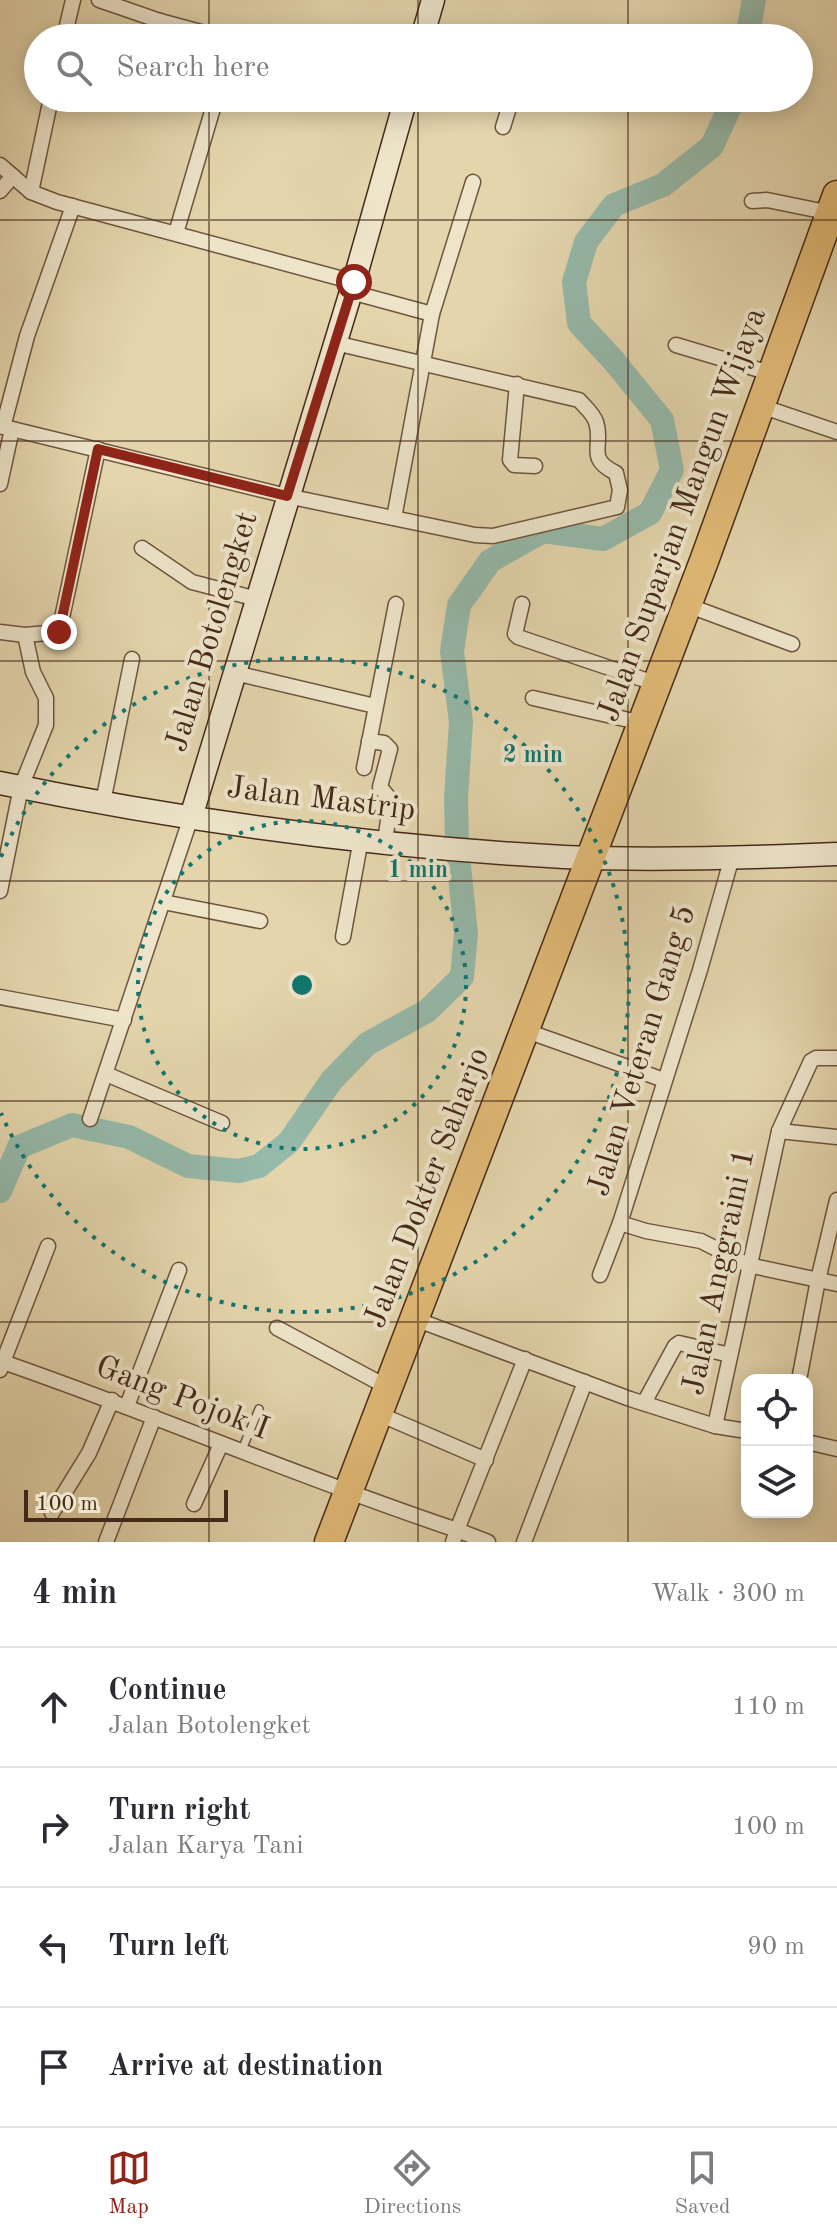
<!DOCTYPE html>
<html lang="en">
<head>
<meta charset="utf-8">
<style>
  body { margin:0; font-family:"Old Standard TT",serif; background:#f7f7f7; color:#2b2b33 }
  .controls { position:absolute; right:24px; bottom:24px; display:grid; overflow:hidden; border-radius:16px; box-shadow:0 4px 20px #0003 }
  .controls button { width:72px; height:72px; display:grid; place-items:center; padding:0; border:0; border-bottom:2px solid #e1e1e2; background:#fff; color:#2b2b33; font:40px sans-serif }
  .scale { position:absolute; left:24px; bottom:20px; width:204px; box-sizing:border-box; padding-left:8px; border:4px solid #462a19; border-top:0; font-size:22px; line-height:28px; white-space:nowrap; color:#462a19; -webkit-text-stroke:6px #ede4ca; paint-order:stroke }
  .stop { position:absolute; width:24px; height:24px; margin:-18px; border:6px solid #8f2418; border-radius:50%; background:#fff }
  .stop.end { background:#8f2418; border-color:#fff; box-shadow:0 2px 8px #0008 }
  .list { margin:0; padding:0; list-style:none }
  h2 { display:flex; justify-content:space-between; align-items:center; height:104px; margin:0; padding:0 32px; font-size:34px }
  h2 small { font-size:26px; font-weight:400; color:#7c7c81 }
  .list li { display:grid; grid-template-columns:52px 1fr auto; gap:24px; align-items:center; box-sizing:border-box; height:120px; padding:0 32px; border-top:2px solid #e1e1e2 }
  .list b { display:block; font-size:30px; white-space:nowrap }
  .list p { margin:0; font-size:26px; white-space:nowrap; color:#7c7c81 }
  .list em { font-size:26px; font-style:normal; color:#7c7c81 }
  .icon { flex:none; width:44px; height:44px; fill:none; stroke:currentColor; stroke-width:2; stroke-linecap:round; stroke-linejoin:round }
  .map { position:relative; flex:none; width:837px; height:1542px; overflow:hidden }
  .search { position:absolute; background:#fff; box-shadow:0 4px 20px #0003; left:24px; right:24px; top:24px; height:88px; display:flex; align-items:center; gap:20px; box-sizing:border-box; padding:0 28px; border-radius:44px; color:#7c7c81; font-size:30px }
  .sheet { height:584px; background:#fff }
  nav { display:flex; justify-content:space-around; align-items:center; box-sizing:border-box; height:112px; border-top:2px solid #e1e1e2; background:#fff; font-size:22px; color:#7c7c81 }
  nav a { display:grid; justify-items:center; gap:4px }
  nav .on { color:#8f2418 }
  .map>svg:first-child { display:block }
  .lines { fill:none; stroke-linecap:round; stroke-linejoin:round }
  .river { stroke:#95b9aa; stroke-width:24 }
  .lane-casing { stroke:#6e553e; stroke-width:10 }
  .street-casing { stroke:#6e553e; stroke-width:17 }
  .secondary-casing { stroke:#462a19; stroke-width:25 }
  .highway-casing { stroke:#462a19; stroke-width:31 }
  .lane { stroke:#ede4ca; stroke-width:7 }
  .street { stroke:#ede4ca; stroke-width:14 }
  .secondary { stroke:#ede4ca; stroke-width:22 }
  .highway { stroke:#e2ba76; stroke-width:28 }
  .route { stroke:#8f2418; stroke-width:10 }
  .grid { fill:none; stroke:#462a19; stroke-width:2; stroke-opacity:0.55 }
  .ring { fill:none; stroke:#0f766e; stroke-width:4; stroke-dasharray:4 8 }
  .labels { text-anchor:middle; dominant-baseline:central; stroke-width:8; stroke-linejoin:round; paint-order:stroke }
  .street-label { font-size:32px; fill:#462a19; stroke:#ede4ca }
  .centre { fill:#0f766e; stroke:#ede4ca; stroke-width:4 }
  .ring-label { font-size:24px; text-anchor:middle; font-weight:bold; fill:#0f766e; stroke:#ede4ca; stroke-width:8; stroke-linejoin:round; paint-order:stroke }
</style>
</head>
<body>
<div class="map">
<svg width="837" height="1542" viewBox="0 0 837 1542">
  <rect width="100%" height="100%" fill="#e4d5ad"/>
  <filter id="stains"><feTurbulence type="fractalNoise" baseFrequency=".0025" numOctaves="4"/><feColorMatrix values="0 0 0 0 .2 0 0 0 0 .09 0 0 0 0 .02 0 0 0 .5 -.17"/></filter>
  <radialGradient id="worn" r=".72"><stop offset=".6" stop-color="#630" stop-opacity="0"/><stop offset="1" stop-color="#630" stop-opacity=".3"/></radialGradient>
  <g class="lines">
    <g class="river">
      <path d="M747,38L754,0"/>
      <path d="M0,1191L19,1147L72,1125L129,1137L188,1166L239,1171L259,1166L289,1142L332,1080L367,1044L427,1011L462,977L466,934L457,846L456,798L461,722L452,651L459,605L490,561L543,531L603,539L650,513L672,470L662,420L614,361L579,323L574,282L586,242L614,205L663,185L712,146L734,98"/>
    </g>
    <defs>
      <path id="lane" d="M241,1452L259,1409"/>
      <g id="street">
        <path d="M99,0L160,21L223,38"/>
        <path d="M64,38L73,0"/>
        <path d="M155,38L160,21"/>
        <path d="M193,98L215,103"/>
        <path d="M503,127L512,98"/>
        <path d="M0,165L31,192L57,202L354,282"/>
        <path d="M0,191L13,176"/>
        <path d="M31,192L51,98"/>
        <path d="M752,201L767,200L831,213"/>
        <path d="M176,233L216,98"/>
        <path d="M351,292L432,314"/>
        <path d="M676,345L773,374"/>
        <path d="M517,384L510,460L514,465L535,466"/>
        <path d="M761,406L837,432"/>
        <path d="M0,426L287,496L475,535L493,536L617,507L620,490L616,473C585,458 604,446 596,422C593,413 585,407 579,400L335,343"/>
        <path d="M3,427L27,336L73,206"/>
        <path d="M0,484L12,429"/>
        <path d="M394,518L432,314L473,182"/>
        <path d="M142,548L192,582L257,599"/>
        <path d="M522,604L515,634L518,637L657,684"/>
        <path d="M687,605L792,644"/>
        <path d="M0,632L25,635L59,632L98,449"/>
        <path d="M235,673L375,706"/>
        <path d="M533,698L642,723"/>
        <path d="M369,741L384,743L390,749L380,787L391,800L385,841"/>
        <path d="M364,768L396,604"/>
        <path d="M103,802L132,659"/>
        <path d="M732,857L700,970L620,1223L646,1231L701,1241L748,1265L837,1284"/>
        <path d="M0,891L21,787L46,725V698L33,672L25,635"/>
        <path d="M163,902L260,921"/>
        <path d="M343,937L361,839"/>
        <path d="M0,997L124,1020"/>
        <path d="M524,1030L664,1080"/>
        <path d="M106,1074L222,1123"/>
        <path d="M90,1119L191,817"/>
        <path d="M779,1131L837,1137"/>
        <path d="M600,1275L620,1223"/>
        <path d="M415,1319L630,1399L715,1426L747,1431"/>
        <path d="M277,1328L389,1388"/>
        <path d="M0,1361L3,1362L48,1246"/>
        <path d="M0,1370L3,1362C156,1415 304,1479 457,1530L525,1359"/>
        <path d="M799,1380L818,1280L837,1200"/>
        <path d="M644,1403L675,1346L679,1343L730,1355"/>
        <path d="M127,1406L179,1270"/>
        <path d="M379,1414L486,1460"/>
        <path d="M715,1426L779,1131L811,1061L816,1058H837"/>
        <path d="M807,1442L837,1449"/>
        <path d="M194,1504L221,1444"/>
        <path d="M52,1513L89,1453L112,1400"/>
        <path d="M106,1542L154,1417"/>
        <path d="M453,1542L457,1530L488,1542"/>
        <path d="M524,1542L585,1382"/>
      </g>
      <g id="secondary">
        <path d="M422,38L433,0"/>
        <path d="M0,783C185,821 376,847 564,857C655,861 747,858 837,854"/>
        <path d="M191,817L354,282L406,98"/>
      </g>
      <path id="highway" d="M329,1542L704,561L837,195"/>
    </defs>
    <use href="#lane" class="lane-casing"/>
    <use href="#street" class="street-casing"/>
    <use href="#secondary" class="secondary-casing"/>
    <use href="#highway" class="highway-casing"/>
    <use href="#lane" class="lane"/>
    <use href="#street" class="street"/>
    <use href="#secondary" class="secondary"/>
    <use href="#highway" class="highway"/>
  </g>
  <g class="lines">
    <path class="route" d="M59,632L98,449L287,496L354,282"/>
  </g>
  <path class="grid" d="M209,0V38M418,0V38M628,0V38M209,98V1542M418,98V1542M628,98V1542M0,220H837M0,441H837M0,661H837M0,881H837M0,1101H837M0,1322H837"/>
  <g class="ring">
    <circle cx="302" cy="985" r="164"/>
    <path d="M1 857A327 327 0 1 1 1 1113"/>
  </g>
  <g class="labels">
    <g class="street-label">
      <text transform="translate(683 515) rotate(-70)">Jalan Suparjan Mangun Wijaya</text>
      <text transform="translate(213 632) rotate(-73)">Jalan Botolengket</text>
      <text transform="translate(321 800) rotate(7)">Jalan Mastrip</text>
      <text transform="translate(643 1051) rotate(-73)">Jalan Veteran Gang 5</text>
      <text transform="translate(428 1188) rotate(-69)">Jalan Dokter Saharjo</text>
      <text transform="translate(720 1272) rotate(-78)">Jalan Anggraini 1</text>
      <text transform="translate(182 1399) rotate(21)">Gang Pojok I</text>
    </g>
  </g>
  <circle cx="302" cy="985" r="12" class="centre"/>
  <g class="ring-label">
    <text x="533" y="762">2 min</text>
    <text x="418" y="877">1 min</text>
  </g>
  <rect width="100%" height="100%" filter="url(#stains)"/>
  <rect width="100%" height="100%" fill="url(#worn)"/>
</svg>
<div class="controls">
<button><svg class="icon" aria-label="locate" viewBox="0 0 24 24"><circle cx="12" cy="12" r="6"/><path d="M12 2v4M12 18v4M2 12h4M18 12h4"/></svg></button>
<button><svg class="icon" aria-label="layers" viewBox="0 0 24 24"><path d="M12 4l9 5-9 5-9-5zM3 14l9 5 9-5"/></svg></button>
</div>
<div class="scale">100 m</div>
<div class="stop" style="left:354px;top:282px"></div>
<div class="stop end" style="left:59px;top:632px"></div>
<div class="search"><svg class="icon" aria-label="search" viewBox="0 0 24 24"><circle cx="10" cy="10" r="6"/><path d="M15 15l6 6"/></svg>Search here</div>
</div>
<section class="sheet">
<h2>4 min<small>Walk · 300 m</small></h2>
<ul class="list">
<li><svg class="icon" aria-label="ahead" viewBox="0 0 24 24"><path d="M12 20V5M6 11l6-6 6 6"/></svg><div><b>Continue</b><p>Jalan Botolengket</p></div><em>110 m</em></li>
<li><svg class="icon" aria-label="right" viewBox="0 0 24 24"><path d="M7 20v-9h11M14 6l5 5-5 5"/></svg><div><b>Turn right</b><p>Jalan Karya Tani</p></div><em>100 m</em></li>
<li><svg class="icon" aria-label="left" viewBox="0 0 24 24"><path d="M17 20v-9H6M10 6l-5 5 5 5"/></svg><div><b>Turn left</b></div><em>90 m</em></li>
<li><svg class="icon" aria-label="arrive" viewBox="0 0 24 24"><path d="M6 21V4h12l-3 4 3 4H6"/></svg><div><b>Arrive at destination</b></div></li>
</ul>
</section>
<nav>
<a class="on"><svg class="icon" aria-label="map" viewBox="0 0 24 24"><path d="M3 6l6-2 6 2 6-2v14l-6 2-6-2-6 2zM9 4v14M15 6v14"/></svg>Map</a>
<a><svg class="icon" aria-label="directions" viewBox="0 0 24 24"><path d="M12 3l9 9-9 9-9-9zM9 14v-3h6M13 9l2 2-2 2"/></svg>Directions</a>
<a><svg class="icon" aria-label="saved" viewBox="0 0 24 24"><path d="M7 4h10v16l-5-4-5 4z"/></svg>Saved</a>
</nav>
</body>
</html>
